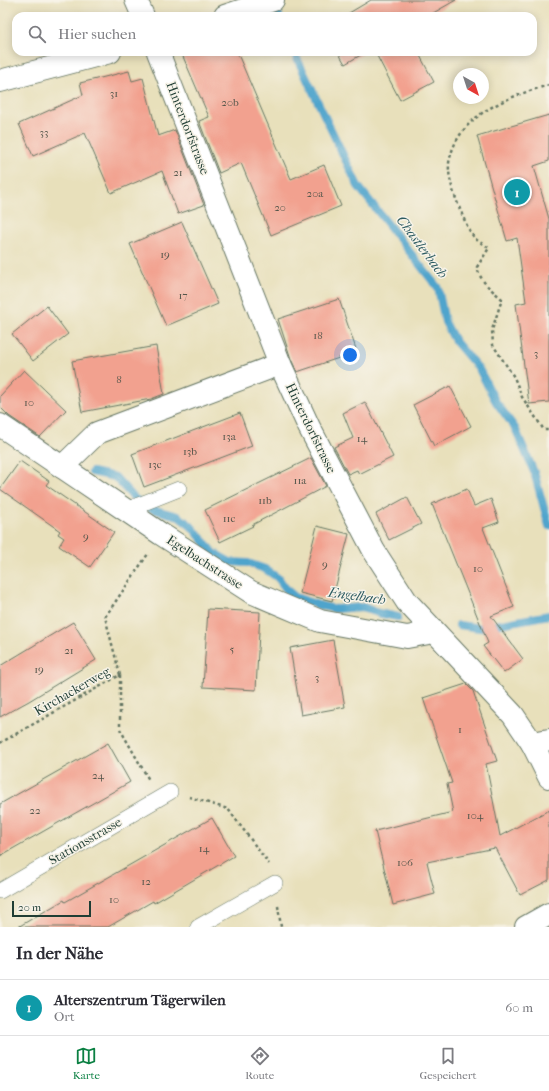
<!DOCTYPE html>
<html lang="de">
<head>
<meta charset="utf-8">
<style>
  body { margin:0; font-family:"IM FELL French Canon",serif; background:#f2f2f3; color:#2b2b33 }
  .compass { position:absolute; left:453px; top:68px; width:36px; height:36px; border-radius:50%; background:#fff; box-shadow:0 2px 10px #0003; rotate:141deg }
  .scale { position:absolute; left:12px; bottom:10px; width:79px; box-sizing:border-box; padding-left:4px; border:2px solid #1f3d34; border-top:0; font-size:11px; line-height:14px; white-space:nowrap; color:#1f3d34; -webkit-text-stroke:3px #f7f3e8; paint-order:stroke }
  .you { position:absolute; left:350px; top:355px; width:14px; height:14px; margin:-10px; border:3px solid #fff; border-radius:50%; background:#1a73e8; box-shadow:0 0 0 6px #1a73e833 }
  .badge { display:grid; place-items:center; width:26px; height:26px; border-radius:50%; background:#0b8043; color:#fff; font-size:13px; font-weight:700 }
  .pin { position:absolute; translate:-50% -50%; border:2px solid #fff; box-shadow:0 1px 4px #0006 }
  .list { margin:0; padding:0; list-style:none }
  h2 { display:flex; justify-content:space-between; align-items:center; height:52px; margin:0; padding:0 16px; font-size:17px }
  h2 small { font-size:13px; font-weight:400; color:#7c7c81 }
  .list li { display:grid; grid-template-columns:26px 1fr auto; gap:12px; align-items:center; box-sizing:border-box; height:56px; padding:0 16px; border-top:1px solid #e1e1e2 }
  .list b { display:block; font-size:15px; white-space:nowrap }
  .list p { margin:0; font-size:13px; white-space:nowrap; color:#7c7c81 }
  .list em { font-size:13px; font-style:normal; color:#7c7c81 }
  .icon { flex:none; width:22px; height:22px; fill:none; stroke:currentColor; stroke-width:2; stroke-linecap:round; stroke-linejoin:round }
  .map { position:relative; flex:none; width:549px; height:927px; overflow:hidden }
  .search { position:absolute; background:#fff; box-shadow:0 2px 10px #0003; left:12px; right:12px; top:12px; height:44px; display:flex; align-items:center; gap:10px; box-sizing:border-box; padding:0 14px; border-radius:12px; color:#7c7c81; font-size:15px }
  .sheet { height:108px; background:#fff }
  nav { display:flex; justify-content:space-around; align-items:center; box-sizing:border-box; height:56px; border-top:1px solid #e1e1e2; background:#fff; font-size:11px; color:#7c7c81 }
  nav a { display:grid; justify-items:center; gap:2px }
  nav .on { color:#0b8043 }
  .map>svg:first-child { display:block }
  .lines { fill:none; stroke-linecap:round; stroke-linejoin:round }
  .stream { stroke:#50a4cc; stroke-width:8 }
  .building { fill:#f2a18f }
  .lane-casing { stroke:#657663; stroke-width:16 }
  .street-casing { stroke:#657663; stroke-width:24 }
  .secondary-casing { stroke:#657663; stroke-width:24 }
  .path { stroke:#657663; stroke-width:2.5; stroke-dasharray:3 3; stroke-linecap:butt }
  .lane { stroke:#fff; stroke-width:15 }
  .street { stroke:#fff; stroke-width:22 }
  .secondary { stroke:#fff; stroke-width:22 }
  .labels { text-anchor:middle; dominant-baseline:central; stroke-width:3; stroke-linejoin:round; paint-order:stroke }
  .number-label { font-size:11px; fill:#54564b }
  .street-label { font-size:13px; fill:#1f3d34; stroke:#f7f3e8 }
  .water-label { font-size:14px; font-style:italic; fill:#2e5c62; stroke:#f7f3e8 }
</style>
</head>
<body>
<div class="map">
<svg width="549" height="927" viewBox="0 0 549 927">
  <rect width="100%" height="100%" fill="#f7f3e8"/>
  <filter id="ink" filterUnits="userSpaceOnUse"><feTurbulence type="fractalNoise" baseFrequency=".025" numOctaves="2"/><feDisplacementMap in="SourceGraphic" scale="8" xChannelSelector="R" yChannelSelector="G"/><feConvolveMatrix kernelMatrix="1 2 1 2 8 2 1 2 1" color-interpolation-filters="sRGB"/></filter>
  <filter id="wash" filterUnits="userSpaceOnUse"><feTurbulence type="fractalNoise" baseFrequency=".012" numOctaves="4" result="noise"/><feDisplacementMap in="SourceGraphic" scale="16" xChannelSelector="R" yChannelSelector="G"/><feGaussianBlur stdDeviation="0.9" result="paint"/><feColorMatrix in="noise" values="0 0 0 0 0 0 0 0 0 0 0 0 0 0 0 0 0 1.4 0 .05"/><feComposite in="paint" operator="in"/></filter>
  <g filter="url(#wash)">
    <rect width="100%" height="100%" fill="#e8e0bb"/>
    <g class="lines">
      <g class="stream">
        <path d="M274,1L279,16"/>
        <path d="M294,52L358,186L438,288L445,322L455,341L479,369L496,402L515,428L534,472L549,526"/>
        <path d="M92,472L115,477L135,499L152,509L178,516L191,526L214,553L230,562L248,563L265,569L278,578L287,590L295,597L318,605L335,609L363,607L378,613L398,617"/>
        <path d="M459,625L480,628L549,615"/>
      </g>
    </g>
    <g id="blocks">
      <g class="building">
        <path d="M371,0H456L428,16H344Z"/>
        <path d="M181,52H237L291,179L324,165L341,206L271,235L241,163L219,173L199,121L209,117Z"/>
        <path d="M338,52H366L345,64Z"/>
        <path d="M375,52H418L434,82L400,100Z"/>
        <path d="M129,71L132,81L143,78L158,136L175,130L204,205L178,214L162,171L111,193L85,133L33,156L19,124L83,95L80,83Z"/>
        <path d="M549,115V161L534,166L549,219V402L529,404L516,304L526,302L517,238L507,241L477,136Z"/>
        <path d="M182,222L218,304L166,326L130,244Z"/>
        <path d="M339,299L357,352L297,372L291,359L278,319Z"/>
        <path d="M47,306L68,334L33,361L12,334Z"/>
        <path d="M156,346L164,394L151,399L82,412L72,361Z"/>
        <path d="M24,370L66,410L40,437L9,416L0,407V396Z"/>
        <path d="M450,386L471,426L434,446L413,405Z"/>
        <path d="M365,402L393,457L359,474L357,470L348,474L334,447L353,438L343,413Z"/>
        <path d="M240,413L252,446L144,487L132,454Z"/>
        <path d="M311,458L326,486L252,525L253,526L220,542L205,510Z"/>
        <path d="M20,461L49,481L46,485L114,532L90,567L59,546L64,538L58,534L60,531L0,489Z"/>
        <path d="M467,489L474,506L491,499L499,522L483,528L514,607L491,616L523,659L504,673L483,646L488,643L432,504Z"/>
        <path d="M407,497L421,524L389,540L376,514Z"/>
        <path d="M317,526L349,534L332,601L300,593Z"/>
        <path d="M208,609L260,612L256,690L203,687Z"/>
        <path d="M73,622L96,660L29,701L0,717V666Z"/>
        <path d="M333,640L345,707L301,715L290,648Z"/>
        <path d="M466,684L473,691L497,761L486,764L500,836L549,810V880L520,895L495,848L427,862L435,894L393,905L375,831L453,812L447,784L452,783L423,698Z"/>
        <path d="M108,743L130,782L0,856V804Z"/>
        <path d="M212,818L234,856L154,903L153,901L108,927H18L64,900L65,902Z"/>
      </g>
    </g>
  </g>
  <g filter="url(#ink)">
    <use href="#blocks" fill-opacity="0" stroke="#657663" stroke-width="1"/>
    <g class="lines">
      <defs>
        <g id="lane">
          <path d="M126,510L179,489"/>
          <path d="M0,891L170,792"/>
          <path d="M198,927L275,883"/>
        </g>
        <g id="street">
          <path d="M136,0L143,16"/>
          <path d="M225,16L273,0"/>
          <path d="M158,52L280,364L309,427L374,551L407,602L513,715L532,743L549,740"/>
          <path d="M0,81L110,52"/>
          <path d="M0,425L161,534L251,592L320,621L407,637L434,632"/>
          <path d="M62,467L97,433L280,364"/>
          <path d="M532,743L549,777"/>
        </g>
        <path id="secondary" d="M526,927L549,914"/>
      </defs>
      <use href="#lane" class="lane-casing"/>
      <use href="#street" class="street-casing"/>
      <use href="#secondary" class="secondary-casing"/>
      <g class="path">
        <path d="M549,85C508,97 457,114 449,163C448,175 452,188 456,199C460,209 467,229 474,237C478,242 485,245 489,248L477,267C481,283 490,288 502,299L492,330L493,345L514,377L522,397L544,430H549"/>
        <path d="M120,675V729L149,780"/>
        <path d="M0,743L120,675L105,617L148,554"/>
        <path d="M189,797L228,809L269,864"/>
        <path d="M278,906L281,927"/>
      </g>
      <use href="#lane" class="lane"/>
      <use href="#street" class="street"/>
      <use href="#secondary" class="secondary"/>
    </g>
  </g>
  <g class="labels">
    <g class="number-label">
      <text x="114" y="93">31</text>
      <text x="230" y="102">20b</text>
      <text x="44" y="132">33</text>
      <text x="178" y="172">21</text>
      <text x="315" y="193">20a</text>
      <text x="280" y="207">20</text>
      <text x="165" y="254">19</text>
      <text x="183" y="295">17</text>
      <text x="318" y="335">18</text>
      <text x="536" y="353">3</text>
      <text x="119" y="379">8</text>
      <text x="29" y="402">10</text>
      <text x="229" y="436">13a</text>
      <text x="362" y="438">14</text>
      <text x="190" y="451">13b</text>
      <text x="155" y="464">13c</text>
      <text x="300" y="480">11a</text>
      <text x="265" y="500">11b</text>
      <text x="229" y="518">11c</text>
      <text x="86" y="536">9</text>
      <text x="325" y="564">9</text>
      <text x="478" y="568">10</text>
      <text x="232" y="649">5</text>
      <text x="69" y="650">21</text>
      <text x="39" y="669">19</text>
      <text x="317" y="677">3</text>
      <text x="460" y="729">1</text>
      <text x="98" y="775">24</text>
      <text x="35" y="810">22</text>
      <text x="475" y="815">104</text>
      <text x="204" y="848">14</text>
      <text x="405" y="862">106</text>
      <text x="146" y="881">12</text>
      <text x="114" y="899">10</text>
    </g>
    <g class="street-label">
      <text transform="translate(188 128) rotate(69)">Hinterdorfstrasse</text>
      <text transform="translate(311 428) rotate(64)">Hinterdorfstrasse</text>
      <text transform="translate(205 562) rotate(33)">Egelbachstrasse</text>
      <text transform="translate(72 691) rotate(-30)">Kirchackerweg</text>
      <text transform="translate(85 841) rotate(-30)">Stationsstrasse</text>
    </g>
    <g class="water-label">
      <text transform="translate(422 247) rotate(53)">Chastlerbach</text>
      <text transform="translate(357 596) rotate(8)">Engelbach</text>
    </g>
  </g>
</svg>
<svg class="compass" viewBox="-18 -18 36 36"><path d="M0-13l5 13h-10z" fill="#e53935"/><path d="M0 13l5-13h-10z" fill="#7c7c81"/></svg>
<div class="scale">20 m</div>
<div class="you"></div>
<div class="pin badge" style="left:517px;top:192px;background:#0f9aa8">1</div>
<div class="search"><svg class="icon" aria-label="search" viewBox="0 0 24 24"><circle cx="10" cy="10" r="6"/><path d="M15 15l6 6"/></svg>Hier suchen</div>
</div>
<section class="sheet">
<h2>In der Nähe<small></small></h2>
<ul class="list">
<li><span class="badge" style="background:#0f9aa8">1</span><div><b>Alterszentrum Tägerwilen</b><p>Ort</p></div><em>60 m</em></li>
</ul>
</section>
<nav>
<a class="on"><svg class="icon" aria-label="map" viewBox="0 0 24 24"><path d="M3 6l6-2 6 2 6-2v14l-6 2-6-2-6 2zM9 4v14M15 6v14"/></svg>Karte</a>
<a><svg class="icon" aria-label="directions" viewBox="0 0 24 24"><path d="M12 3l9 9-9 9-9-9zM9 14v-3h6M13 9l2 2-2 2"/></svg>Route</a>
<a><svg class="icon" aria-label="saved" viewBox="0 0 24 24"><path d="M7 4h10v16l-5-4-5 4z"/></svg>Gespeichert</a>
</nav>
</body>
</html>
